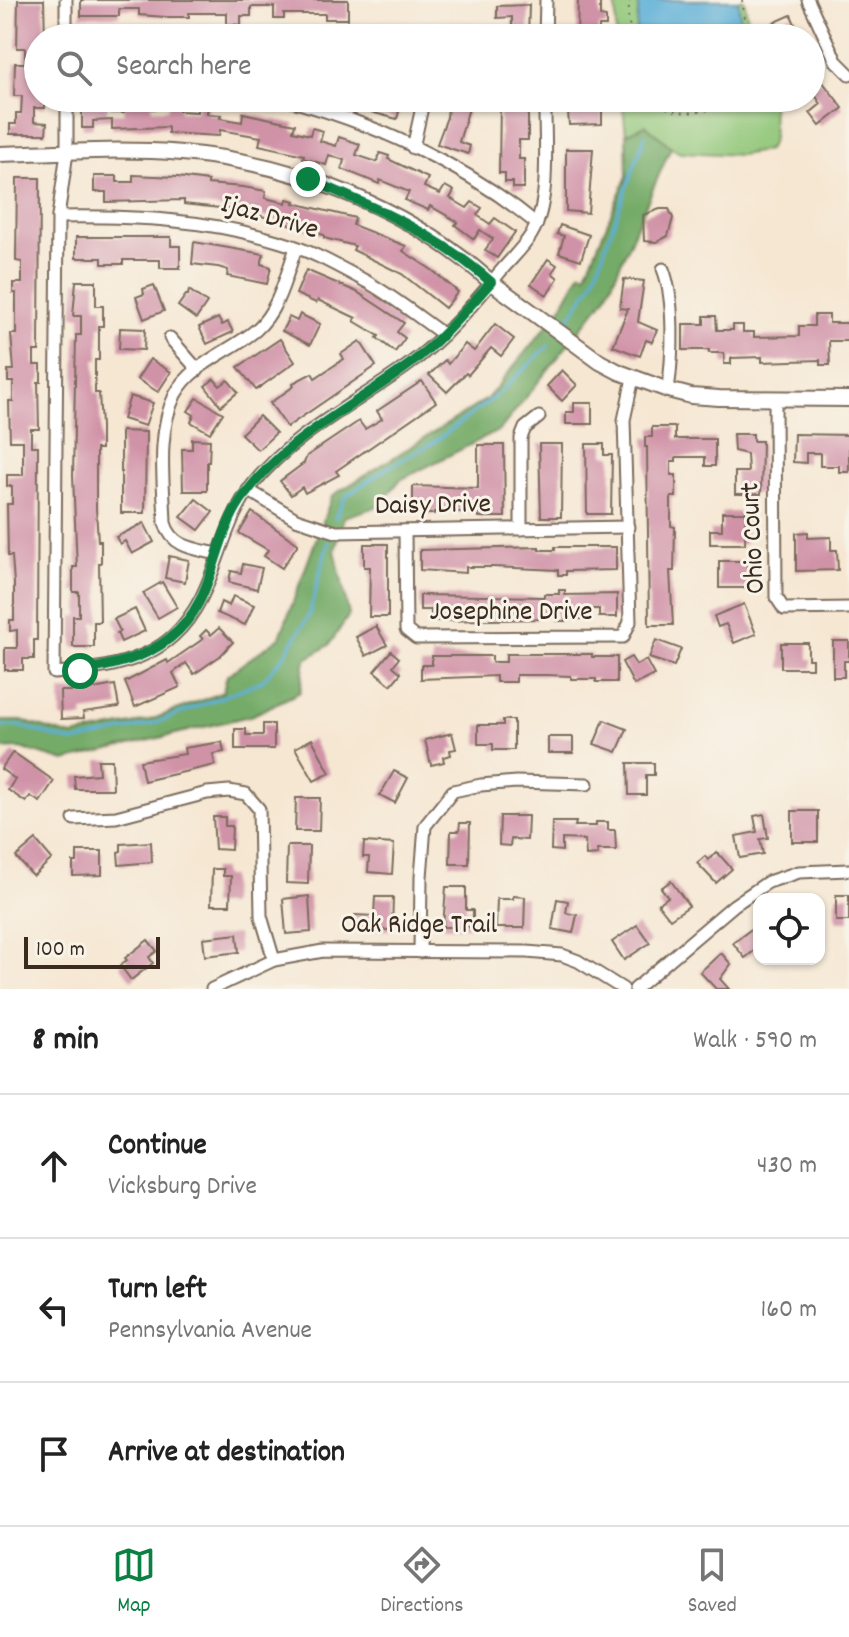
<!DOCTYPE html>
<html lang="en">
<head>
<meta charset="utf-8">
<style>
  body { margin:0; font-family:Dekko,sans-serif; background:#f2f2f2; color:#222 }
  .controls { position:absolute; right:24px; bottom:24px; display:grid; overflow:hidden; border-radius:16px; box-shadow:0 2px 6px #0004 }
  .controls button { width:72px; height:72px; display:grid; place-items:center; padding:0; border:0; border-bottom:2px solid #e0e0e0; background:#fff; color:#222; font:40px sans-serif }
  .scale { position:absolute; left:24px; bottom:20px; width:136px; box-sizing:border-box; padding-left:8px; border:4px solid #3b2a1e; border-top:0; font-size:22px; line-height:28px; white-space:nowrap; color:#3b2a1e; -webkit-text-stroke:6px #f7f3e8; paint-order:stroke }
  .stop { position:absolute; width:24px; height:24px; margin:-18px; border:6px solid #0b8043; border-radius:50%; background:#fff }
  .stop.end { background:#0b8043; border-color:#fff; box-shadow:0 2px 8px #0008 }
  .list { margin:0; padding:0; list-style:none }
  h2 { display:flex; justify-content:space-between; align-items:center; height:104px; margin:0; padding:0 32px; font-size:34px }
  h2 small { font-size:26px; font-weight:400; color:#767676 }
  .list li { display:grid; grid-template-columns:52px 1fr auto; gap:24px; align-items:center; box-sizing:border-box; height:144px; padding:0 32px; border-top:2px solid #e0e0e0 }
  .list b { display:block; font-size:30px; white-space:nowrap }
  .list p { margin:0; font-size:26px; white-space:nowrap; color:#767676 }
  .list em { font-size:26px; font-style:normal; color:#767676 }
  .icon { flex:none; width:44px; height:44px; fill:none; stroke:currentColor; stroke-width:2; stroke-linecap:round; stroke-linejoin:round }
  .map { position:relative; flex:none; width:849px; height:989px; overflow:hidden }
  .search { position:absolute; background:#fff; box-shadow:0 2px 6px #0004; left:24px; right:24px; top:24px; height:88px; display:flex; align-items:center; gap:20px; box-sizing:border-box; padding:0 28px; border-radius:44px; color:#767676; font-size:30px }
  .sheet { height:536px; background:#fff }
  nav { display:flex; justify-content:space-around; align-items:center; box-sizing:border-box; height:112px; border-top:2px solid #e0e0e0; background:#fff; font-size:22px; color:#767676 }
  nav a { display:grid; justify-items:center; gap:4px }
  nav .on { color:#0b8043 }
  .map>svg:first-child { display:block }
  .green { fill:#90c678; stroke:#66784b; stroke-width:2 }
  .forest { fill:#74ab68; stroke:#586a43; stroke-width:2 }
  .water { fill:#5bafd7; stroke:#4b6c7a; stroke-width:2 }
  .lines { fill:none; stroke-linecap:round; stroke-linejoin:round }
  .stream { stroke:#5bafd7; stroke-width:3 }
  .building { fill:#d092a7 }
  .minor-casing { stroke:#7c6c5d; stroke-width:15 }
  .tertiary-casing { stroke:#7c6c5d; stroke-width:18 }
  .path { stroke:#7c6c5d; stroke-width:2; stroke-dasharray:2 6; stroke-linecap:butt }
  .minor { stroke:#fff; stroke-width:11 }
  .tertiary { stroke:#fff; stroke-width:14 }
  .route { stroke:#0b8043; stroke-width:10 }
  .labels { text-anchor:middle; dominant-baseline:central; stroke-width:6; stroke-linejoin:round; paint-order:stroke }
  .street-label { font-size:28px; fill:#3b2a1e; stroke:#f7f3e8 }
</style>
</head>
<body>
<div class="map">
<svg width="849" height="989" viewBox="0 0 849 989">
  <rect width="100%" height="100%" fill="#f7f3e8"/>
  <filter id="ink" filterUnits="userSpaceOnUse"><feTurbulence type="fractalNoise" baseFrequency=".0125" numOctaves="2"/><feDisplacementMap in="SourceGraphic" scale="16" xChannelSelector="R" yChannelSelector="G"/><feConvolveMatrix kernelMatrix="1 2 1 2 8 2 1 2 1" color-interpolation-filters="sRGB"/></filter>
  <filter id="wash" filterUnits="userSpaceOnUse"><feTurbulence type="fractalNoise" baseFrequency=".006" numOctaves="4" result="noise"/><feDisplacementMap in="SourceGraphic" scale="32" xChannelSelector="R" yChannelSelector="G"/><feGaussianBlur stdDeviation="1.8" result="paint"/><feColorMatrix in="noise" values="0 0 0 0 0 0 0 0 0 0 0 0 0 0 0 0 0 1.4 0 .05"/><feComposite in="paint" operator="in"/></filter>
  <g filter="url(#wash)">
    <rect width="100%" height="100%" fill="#f6e7d3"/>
    <g class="green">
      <path d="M616,0H744L752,38H616Z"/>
      <path d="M622,98H772L773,138L768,150L740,155L680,152L671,147L646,125L626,134Z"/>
    </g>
    <path class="forest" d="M646,125L671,147L606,297L500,430L400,480L379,506L344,517L335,550L349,615L329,645L305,660L300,692L253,715L65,761L20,748L0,749V721H22L72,736L148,721L223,692L227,675L280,637L332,496L487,399L559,311L581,272L586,274L627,176L626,134Z"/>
    <path class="water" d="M639,0H738L743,38H636Z"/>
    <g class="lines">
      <g class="stream">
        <path d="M567,321L593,282L645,135"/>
        <path d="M335,518L346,496L387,468L433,443L497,395L548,346"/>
        <path d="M0,726H20L73,742L153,724L262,681L284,656L309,615L328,542"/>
      </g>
    </g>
    <g id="blocks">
      <g class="building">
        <path d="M18,0H44L45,38H38V98H45V108H34V122L47,123L46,134H10V124H16V113H21L22,96H14L15,63H25V48H17Z"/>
        <path d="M81,0H348V19H325V14H284V19H274V7H251V16H241V25L227,24V13H189V17H166L139,15V9H119V16H81Z"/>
        <path d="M578,0H600V16L606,17V26H599V38H577Z"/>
        <path d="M529,5L528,38H512V17L497,18V6Z"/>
        <path d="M791,15L801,38H780L773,23Z"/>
        <path d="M428,24L448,32L450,26L459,30L457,36L462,38H428L423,36Z"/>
        <path d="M822,81L843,108L820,126L810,113L821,104L811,89Z"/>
        <path d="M366,98H395L394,102L401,104L397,119L363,110Z"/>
        <path d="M449,98H472L459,142L470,146L468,154L437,144L447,117Z"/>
        <path d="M581,99H602V124L569,125L568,112H581Z"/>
        <path d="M500,100H511V106H528V140H519V159H524V188H513V182H505V173H499Z"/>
        <path d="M82,101H107V113H124V101H152V109H168V102L179,103V111L197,112V104L208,105L207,114L221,115L220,118L242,122L243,113L295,124L293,131L310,135L312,128L323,131L320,141L336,146L339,137L360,144L356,155L377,162L380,153L389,156L388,159L428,178L424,187L440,194L445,186L454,191L450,198L467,208L472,202L482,208L477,215L490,224L495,218L515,232L497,258L485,250L493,239L480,230L474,239L455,225L458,222L430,206L428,210L405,200L409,192L380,180L379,184L342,169L344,160L329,155L326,165L303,158L304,155L259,145L261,137L220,130L219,136L168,133V127L112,129V120L93,121V128H82Z"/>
        <path d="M566,149H593L588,213L566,211Z"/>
        <path d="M133,175L177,177L208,181V184L243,187L266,191L265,198L286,203L287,199L295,201L294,203L355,218L353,225L406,246L403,251L432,270L458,292L445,308L402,274L353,250L355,246L324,238V235L269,218L238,210L184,204V200L106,202V192H94V176H117V182H133Z"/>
        <path d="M17,178H40L39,351H34V365H41V382H38L39,429H31V446H38L37,640H34V659H23V670H5V648H17V630L10,631V620H14V583L12,556H8L7,504H12V486H7V475H23V441H10L9,401H13V382H8V370H14L11,334H16V293H13V283H22V262L16,261Z"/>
        <path d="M660,209H669L673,218L668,236L657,242L644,241L643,215Z"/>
        <path d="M560,225L589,235L581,260L559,253L564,236L557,234Z"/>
        <path d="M76,237H171V246H180V268H160V260H123V264H102V258H76Z"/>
        <path d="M194,242L264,254L261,264L271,267L267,284L227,276L228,270L218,267L192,264Z"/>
        <path d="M548,259L557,265L552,273L558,278L547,295L531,284Z"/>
        <path d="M306,270L357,292L404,323L397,332L405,338L395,352L377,338L379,336L354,321L356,318L318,300L316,303L296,294Z"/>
        <path d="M624,279L644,281L638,322L657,330L652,342L646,340L640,356L613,346L628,309L620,308Z"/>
        <path d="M76,281H96V306H103V326H99V360H95V393H99L101,426V449H96V509L98,541H101V563H99L100,622H94V647H73V616H79V592H73V567H77L73,476L76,335H81V316H73Z"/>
        <path d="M154,285L164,311L144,319L136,297L144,294L143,289Z"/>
        <path d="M189,290L207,303L196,319L178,306L186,295H188Z"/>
        <path d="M300,314L320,324L310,345L282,331L289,317L297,321Z"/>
        <path d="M814,315H829V323H849V341H829L830,365H820V360L762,362V357L731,358V364H724V353H709V350H683V324H704V316H716L717,330H733V325H743V332H754V337L799,336V326H814Z"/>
        <path d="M218,318L222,325L228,322L233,332L207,344L199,327Z"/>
        <path d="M495,324L514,339L501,356L491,348L468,375L466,373L447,392L429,375L445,360L448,364L465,344L474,351Z"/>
        <path d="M120,328L145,329L144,350L119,349Z"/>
        <path d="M280,339L295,362L256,390L238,367Z"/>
        <path d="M360,341L376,366L287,427L270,403L294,386L293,383L312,373L315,378L344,359L341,354Z"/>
        <path d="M150,359L171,372L158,392L137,379Z"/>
        <path d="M562,370L577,385L562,401L547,386Z"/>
        <path d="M214,379L220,386L228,380L238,392L221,406L205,386Z"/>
        <path d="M422,381L436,402L336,471L339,475L305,493L302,487L291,495L280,481L304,463L307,456L359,421L365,429L382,419L377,411Z"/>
        <path d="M130,396L153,403L145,426L123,419Z"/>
        <path d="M197,398L223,413L210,433L191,422L194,415L188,411Z"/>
        <path d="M574,403H592V424H566V412H574Z"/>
        <path d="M259,416L276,433L258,450L241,434Z"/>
        <path d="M652,427H675V439H715V466H705V457H676V461H671V475H676V497H671V526L675,527L674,571H670L673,625H649L647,447H645V437H652Z"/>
        <path d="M121,431L146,432L145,513H121Z"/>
        <path d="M733,434H753V441H762L761,494H735V472H748L747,454L734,451Z"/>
        <path d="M794,434L849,435V472H839V466H820V453H806V463L793,462Z"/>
        <path d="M192,439L210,440L209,462H207V491H183L182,449H192Z"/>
        <path d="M539,444H562L561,517H541Z"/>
        <path d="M586,444H604V455H612L611,514H587Z"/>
        <path d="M478,445H504L505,517H479V512H434V514H424V504H413V486L478,488Z"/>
        <path d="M196,499L213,512L199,530L181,517Z"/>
        <path d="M252,512L298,544L282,568L264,556L268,550L239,533Z"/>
        <path d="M722,512H746L745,544H710V530H722Z"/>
        <path d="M144,523L154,542L132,554L125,541L120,544L116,537Z"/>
        <path d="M808,532V538L831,537V550H837L838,570L796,571V533Z"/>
        <path d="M364,544H388V617H369L370,567H364Z"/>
        <path d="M539,547V550H555V547H616V570L566,571V575H558V570L494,567H466V573L420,570V550Z"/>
        <path d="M169,556L189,560L185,582L165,578Z"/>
        <rect x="719" y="561" width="28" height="27"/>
        <path d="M243,564L262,568L257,589L229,582L231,571L241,573Z"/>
        <path d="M162,582L177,607L158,618L143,593Z"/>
        <path d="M559,590H565V595L617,594V617H599V609H582V619H565V621H556V613H540V619L431,621V610H420V595L544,597V594H559Z"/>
        <path d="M233,596L254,605L245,625L217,613L221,602L229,606Z"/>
        <path d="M744,604L756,634L734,643L726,624L718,627L714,616Z"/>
        <path d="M135,609L145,631L121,642L117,633L120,631L114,619Z"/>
        <path d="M376,626L387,645L366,656L356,637Z"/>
        <path d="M219,628L233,642L220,656L194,674L186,663L173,673L180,687L135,707L125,682L167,660L168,663L203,639L200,636L206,630L211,635Z"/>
        <path d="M656,640L681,649L674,666L649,658Z"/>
        <path d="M833,641H849V661H844V677H833Z"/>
        <path d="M781,643H808V659H812V668H781Z"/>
        <path d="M391,651L399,658L393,666L401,673L391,685L374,671Z"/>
        <path d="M506,654H592V657H617V682H596V679H571V676L546,675H516V682H496V676L421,679V665H432V656H492V662H506Z"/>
        <path d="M631,657L636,665L646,660L654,675L634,685L622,662Z"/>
        <path d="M115,685L119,707L83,712L84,718L61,719L60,691H82Z"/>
        <path d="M503,720H514V750H493V744H478V725H503Z"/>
        <path d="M604,720L627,729L617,752L594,744Z"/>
        <path d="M263,724H274V749H235V729H246V735H263Z"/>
        <path d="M452,733L456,749L450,750L451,755L443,757L444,762L431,765L425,740Z"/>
        <rect x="548" y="737" width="25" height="16"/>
        <path d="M312,739L330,773L314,781L295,748Z"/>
        <path d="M222,742L224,752L213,754L215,765L144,781L140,761L185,754L184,748Z"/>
        <path d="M13,752L54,781L40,802L30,796L26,802L8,790L15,779L1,769Z"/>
        <path d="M98,760H112L113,789H75L74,776L99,774Z"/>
        <path d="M628,763H654V775H646V795H629Z"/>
        <path d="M394,771L408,778L395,803L380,795Z"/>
        <path d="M296,798H320L319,831H295Z"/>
        <rect x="792" y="811" width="26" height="31"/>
        <path d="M764,814L768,838L760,839L763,854L740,858L736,836L757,832L754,816Z"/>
        <path d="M500,816H528L527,840L511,839L510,846L499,845Z"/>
        <path d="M213,817H225V826H232L231,850L215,849Z"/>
        <path d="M552,822H576L575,826H596V822H608V830H615L616,850H597L598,855L586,856L585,840L562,839V851L551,850Z"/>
        <path d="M460,823H470L469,864H450L451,831H459Z"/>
        <path d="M36,840L52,859L33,876L16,857Z"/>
        <path d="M151,842L152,862L119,865L118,852L121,851V844Z"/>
        <path d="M364,842L394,844L392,874L368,872L369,857H363Z"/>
        <path d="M287,846H309L308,884L286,883Z"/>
        <path d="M77,851H102V875L73,876V862H77Z"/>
        <path d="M717,852L732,869L716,883L697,863L705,856L708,860Z"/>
        <path d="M212,869H223V876H231L230,905H211Z"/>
        <path d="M671,881L689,906L670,919L658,904L668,897L661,888Z"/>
        <path d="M446,887H466V910H473V927H443Z"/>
        <rect x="836" y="895" width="13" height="26"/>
        <path d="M309,896L311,932L286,934L283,899Z"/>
        <path d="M513,896L525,897L524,928H496L497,899H513Z"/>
        <path d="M375,897H393L392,930L355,929V915L374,916Z"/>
        <path d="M557,899L568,901L566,913L577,915L573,933L552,929Z"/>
        <path d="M759,923V947L745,958L733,943Z"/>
        <path d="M637,925L650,943L624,960L612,942Z"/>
        <path d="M237,934L239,952L205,956L203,938Z"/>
        <path d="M148,940L157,951L149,957L153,963L131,980L120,965L127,960L125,958Z"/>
        <path d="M721,953L731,964L720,979L729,989H716L700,972Z"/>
      </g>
    </g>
  </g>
  <g filter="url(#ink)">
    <use href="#blocks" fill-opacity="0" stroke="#7c6c5d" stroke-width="2"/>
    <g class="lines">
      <defs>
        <g id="minor">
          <path d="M66,0V38"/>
          <path d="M808,0L836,61L849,74"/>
          <path d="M545,38L546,0"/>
          <path d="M67,98V152L58,217L54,673C94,670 141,665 173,636C218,595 216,530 254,483C294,433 355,404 407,366C443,340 472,306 500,272C510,260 523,248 531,235C552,202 544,137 545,98"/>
          <path d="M280,98C371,121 464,164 537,224"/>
          <path d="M413,148L424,98"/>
          <path d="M58,217C135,216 207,219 281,242C312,251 341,268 369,283C395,298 420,318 444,335"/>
          <path d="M663,269C675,299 673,357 668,390"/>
          <path d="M170,338L198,370"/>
          <path d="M775,399L776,597L784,609L849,608"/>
          <path d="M248,490L296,519L336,532L628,527"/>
          <path d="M521,529V438L525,428L539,417"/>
          <path d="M405,531L406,630L416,638L623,637L630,622L624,420L633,378"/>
          <path d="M218,554C196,549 172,548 165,523C164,482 156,434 175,395C192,363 230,352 256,330C279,310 286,275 296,248"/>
          <path d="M74,819L116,817L207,793L229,791L246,794L259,809L261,916L274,960"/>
          <path d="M420,952L421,877L425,826L453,791L481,785L516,782L587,784"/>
          <path d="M212,989L274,960L323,951L527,952L562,955L578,961L623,989"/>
          <path d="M635,989L734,905L768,882L799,872L849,870"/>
        </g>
        <path id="tertiary" d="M0,154C61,152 122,148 182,153C292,162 409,208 491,282L600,362L619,372L668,390L691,396L719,398L849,399"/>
      </defs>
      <use href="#minor" class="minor-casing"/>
      <use href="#tertiary" class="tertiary-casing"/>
      <g class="path">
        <path d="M630,0L628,15L631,38"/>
        <path d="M742,0L748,38"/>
        <path d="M654,98C677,125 718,108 745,98"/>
      </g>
      <use href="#minor" class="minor"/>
      <use href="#tertiary" class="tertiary"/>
    </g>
  </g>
  <g class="lines" filter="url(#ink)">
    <path class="route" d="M80,671C112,665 144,659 170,638C215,603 211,544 241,500C284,438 352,408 410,364C441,340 465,311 491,282C438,235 373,206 308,179"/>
  </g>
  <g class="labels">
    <g class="street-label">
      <text transform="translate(269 219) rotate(16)">Ijaz Drive</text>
      <text transform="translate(433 507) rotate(-1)">Daisy Drive</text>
      <text transform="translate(755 538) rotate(-93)">Ohio Court</text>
      <text x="511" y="614">Josephine Drive</text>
      <text x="419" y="927">Oak Ridge Trail</text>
    </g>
  </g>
</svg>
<div class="controls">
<button><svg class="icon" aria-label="locate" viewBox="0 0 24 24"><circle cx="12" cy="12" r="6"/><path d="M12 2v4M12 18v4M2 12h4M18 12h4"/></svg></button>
</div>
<div class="scale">100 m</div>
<div class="stop" style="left:80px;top:671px"></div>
<div class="stop end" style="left:308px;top:179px"></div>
<div class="search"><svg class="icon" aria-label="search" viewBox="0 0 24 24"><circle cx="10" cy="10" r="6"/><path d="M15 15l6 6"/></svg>Search here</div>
</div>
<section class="sheet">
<h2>8 min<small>Walk · 590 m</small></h2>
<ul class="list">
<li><svg class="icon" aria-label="ahead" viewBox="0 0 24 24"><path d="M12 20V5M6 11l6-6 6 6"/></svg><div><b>Continue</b><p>Vicksburg Drive</p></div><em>430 m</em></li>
<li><svg class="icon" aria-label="left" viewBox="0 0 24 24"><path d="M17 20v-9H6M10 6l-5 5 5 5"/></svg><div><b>Turn left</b><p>Pennsylvania Avenue</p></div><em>160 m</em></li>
<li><svg class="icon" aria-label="arrive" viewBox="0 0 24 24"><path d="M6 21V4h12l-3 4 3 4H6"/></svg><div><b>Arrive at destination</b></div></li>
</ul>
</section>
<nav>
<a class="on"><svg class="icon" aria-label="map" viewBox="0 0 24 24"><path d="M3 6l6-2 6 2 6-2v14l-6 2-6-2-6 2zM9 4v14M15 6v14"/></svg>Map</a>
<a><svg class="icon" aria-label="directions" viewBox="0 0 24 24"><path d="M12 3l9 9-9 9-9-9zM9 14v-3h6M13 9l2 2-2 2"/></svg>Directions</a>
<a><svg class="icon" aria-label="saved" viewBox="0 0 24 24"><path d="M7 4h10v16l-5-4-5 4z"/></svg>Saved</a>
</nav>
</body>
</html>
